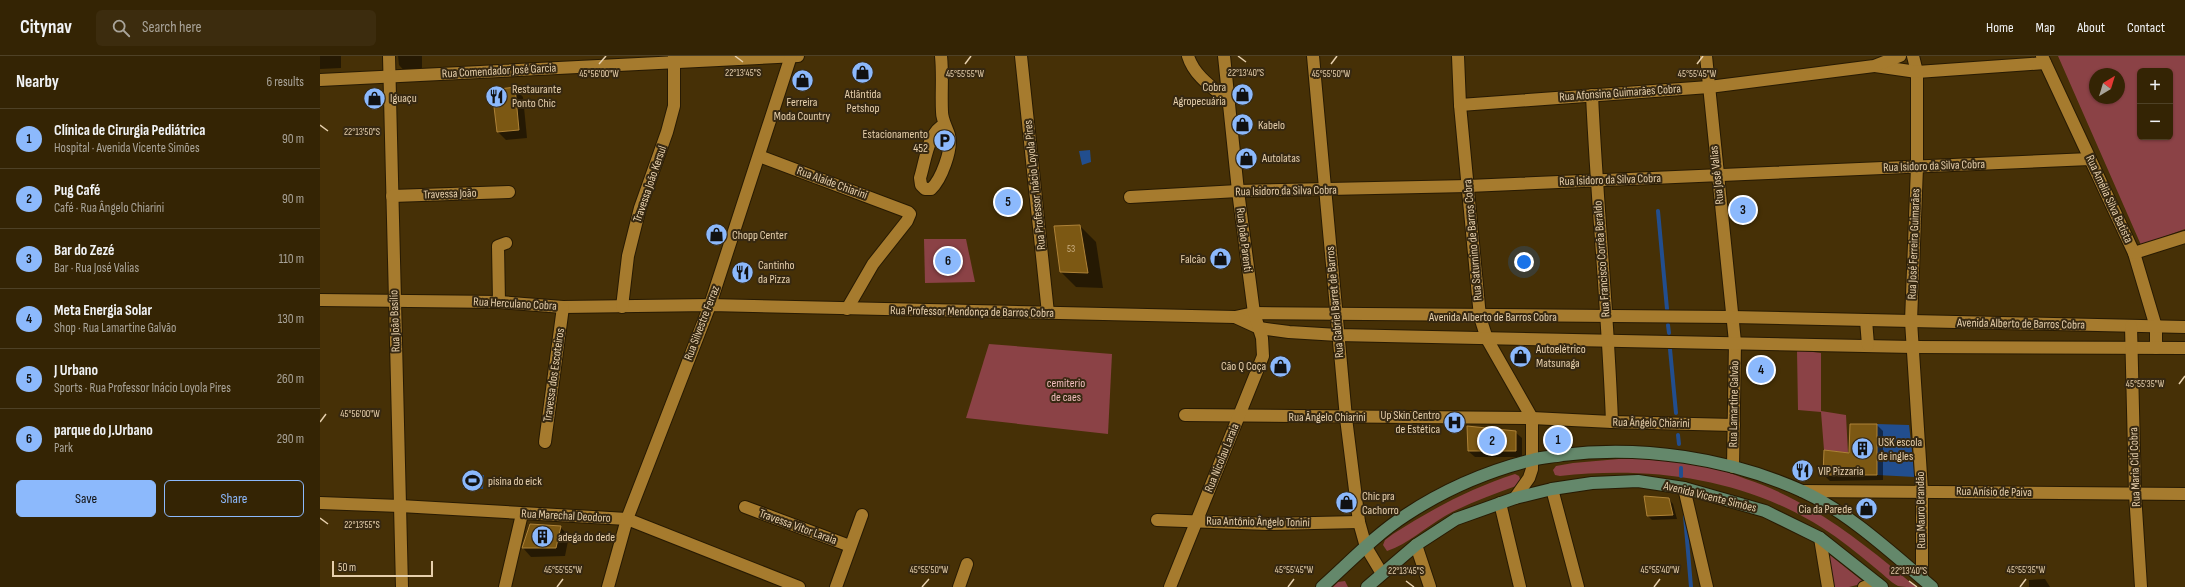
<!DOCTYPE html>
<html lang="en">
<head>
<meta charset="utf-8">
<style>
  body { margin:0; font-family:"Sofia Sans Condensed",sans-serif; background:#3c2c0e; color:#f1f3f6 }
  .controls { position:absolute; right:12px; top:12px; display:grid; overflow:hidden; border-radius:6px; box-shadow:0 1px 3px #0004 }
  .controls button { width:36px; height:36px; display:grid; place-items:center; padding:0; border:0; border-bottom:1px solid #4e4126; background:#342404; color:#f1f3f6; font:20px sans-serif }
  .compass { position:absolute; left:1769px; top:12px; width:36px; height:36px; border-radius:50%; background:#342404; box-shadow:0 1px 3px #0004; rotate:38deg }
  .scale { position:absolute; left:12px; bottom:10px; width:101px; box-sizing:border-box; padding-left:4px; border:2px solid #e6cfac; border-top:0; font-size:11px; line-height:14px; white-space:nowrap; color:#e6cfac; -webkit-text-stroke:3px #362811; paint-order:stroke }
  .you { position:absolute; left:1204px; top:206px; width:14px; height:14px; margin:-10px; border:3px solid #fff; border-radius:50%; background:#1a73e8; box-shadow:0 0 0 6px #1a73e833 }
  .badge { display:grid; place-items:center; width:26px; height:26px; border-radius:50%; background:#8cb9fc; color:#111; font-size:13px; font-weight:700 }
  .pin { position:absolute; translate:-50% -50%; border:2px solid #fff; box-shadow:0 1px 4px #0006 }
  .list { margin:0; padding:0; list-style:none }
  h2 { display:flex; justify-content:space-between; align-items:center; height:52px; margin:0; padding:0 16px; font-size:17px }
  h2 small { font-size:13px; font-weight:400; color:#a9a49a }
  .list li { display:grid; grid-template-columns:26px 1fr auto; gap:12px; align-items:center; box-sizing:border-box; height:60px; padding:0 16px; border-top:1px solid #4e4126 }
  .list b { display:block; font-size:15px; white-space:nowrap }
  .list p { margin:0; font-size:13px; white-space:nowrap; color:#a9a49a }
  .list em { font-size:13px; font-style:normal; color:#a9a49a }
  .actions { display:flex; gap:8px; padding:12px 16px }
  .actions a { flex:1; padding:9px 0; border:1px solid #8cb9fc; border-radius:6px; text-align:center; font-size:14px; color:#8cb9fc }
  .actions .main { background:#8cb9fc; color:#111 }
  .icon { flex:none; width:22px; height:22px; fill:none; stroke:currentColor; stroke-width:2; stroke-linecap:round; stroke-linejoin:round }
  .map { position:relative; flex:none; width:1865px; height:531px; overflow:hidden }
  header { display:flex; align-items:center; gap:24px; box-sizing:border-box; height:56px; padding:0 20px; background:#342404; border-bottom:1px solid #4e4126 }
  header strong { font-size:19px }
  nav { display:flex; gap:22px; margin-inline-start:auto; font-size:14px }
  .search { width:280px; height:36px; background:#3c2c0e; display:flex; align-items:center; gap:10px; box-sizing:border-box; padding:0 14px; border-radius:6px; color:#a9a49a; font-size:15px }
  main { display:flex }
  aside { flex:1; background:#342404 }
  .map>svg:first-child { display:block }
  .green { fill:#8b4246; fill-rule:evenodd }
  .water { fill:#224e8e }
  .shadow { fill:#0007 }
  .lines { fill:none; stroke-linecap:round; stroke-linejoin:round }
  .stream { stroke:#224e8e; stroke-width:4 }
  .building { fill:#7c5813; stroke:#ae8237 }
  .minor-casing { stroke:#271a03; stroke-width:14 }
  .major-casing { stroke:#271a03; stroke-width:14 }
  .minor { stroke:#a67b2e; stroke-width:12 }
  .major { stroke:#64886b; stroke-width:12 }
  .ticks { fill:none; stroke:#e6cfac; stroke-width:1.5 }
  .labels { text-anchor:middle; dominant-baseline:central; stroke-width:4; stroke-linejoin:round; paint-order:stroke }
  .number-label { font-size:10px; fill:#ccb186 }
  .street-label { font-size:12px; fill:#e6cfac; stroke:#362811 }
  .poi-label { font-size:12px; fill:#e6cfac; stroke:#362811; text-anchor:start }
  .park-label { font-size:12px; fill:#f1bebe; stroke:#362811 }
  .ticks-label { font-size:10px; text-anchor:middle; fill:#e6cfac; stroke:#362811; stroke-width:4; stroke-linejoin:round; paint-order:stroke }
</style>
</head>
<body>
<header>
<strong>Citynav</strong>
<div class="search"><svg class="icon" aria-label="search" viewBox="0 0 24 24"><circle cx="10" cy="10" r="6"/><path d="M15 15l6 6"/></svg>Search here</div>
<nav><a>Home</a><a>Map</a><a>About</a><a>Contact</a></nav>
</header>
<main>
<aside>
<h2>Nearby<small>6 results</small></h2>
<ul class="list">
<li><span class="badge">1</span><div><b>Clínica de Cirurgia Pediátrica</b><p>Hospital · Avenida Vicente Simões</p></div><em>90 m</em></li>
<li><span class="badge">2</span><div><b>Pug Café</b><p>Café · Rua Ângelo Chiarini</p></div><em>90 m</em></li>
<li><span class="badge">3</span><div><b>Bar do Zezé</b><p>Bar · Rua José Valias</p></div><em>110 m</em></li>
<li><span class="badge">4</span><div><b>Meta Energia Solar</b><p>Shop · Rua Lamartine Galvão</p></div><em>130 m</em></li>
<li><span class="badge">5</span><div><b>J Urbano</b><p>Sports · Rua Professor Inácio Loyola Pires</p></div><em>260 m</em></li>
<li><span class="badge">6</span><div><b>parque do J.Urbano</b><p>Park</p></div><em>290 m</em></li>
</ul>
<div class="actions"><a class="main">Save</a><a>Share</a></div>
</aside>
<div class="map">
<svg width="1865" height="531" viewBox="0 0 1865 531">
  <rect width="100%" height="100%" fill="#463006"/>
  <g class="green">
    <path d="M1738,0H1865V173L1821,189ZM1820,15H1850V81H1820ZM1775,18H1799V42H1775Z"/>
    <path d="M604,183H646L655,226L605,227Z"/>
    <path d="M669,288L792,298L788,378L646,362Z"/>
    <path d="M1477,294L1501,297V355L1526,359L1528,397L1504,394L1501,356L1478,354Z"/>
    <path d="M1310,402C1335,404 1361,406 1385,410C1399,413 1413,418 1426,423C1492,445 1543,487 1596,531C1591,531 1582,531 1578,530C1570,526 1562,517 1554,511C1537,497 1520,483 1501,471C1423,422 1330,410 1240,420L1235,419L1233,414L1236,410L1253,407Z"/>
    <path d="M1195,418L1199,420L1201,426L1196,430C1172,439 1148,447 1125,460C1106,471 1088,488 1067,495L1063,489L1065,484L1073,478C1112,453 1151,432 1195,418Z"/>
    <path d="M1506,496L1545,527L1529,531H1511Z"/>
    <path d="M1025,525L1028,531H1013L1018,526Z"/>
  </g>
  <g class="water">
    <path d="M770,94L771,106L762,109L759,95Z"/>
    <path d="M696,133L699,156L678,157L677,135Z"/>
    <path d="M1557,368L1589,369L1595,421L1557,419Z"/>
    <path d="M143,418L164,419L163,433L143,432Z"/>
  </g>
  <g class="shadow">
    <path d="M0,0H21V12L0,13Z"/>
    <path d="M78,0H102V18H87L79,9Z"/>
    <path d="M194,32L203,41L207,82L186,84L178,76Z"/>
    <path d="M760,170L776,186L783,232L756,231L741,216Z"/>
    <path d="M1557,369L1563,375V424L1510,425L1504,419L1505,396L1530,398Z"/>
    <path d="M1195,376L1202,382V401H1155L1148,395Z"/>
    <path d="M1349,443L1353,448L1357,463L1332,464L1328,460Z"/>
    <path d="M210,469L240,471L249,480L245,500L211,501L203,492Z"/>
    <path d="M1725,523L1730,531H1709V524Z"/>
  </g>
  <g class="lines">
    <g class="stream">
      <path d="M1338,155L1347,253"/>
      <path d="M1348,269L1349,277"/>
      <path d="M1350,293L1356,357"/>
      <path d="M1358,379L1359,388"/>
      <path d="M1361,412V420"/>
      <path d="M1365,460L1371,531"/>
    </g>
  </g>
  <g class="building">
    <path d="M195,31L199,74L177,76L172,34Z"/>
    <path d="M760,169L768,217L740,216L734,170Z"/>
    <path d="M1530,368H1557V419H1503L1504,394L1529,397Z"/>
    <path d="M1147,370L1196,375V395H1148Z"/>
    <path d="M1324,440L1349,442L1353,459L1327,460Z"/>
    <path d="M210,468L241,470L236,492H202Z"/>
  </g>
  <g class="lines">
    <defs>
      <g id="minor">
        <path d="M69,0L82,531"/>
        <path d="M621,0C623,19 621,37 622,56C622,64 627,72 629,79C633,93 621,124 611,133H605L601,129L600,122C605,107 608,74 625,69"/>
        <path d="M701,0L728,257"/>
        <path d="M868,0C874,20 893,32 909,45"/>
        <path d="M993,0L1026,362L1039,466L1046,491L1061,516"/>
        <path d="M1138,0L1140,49L1160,261L1167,283L1212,362V413L1209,422L1195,442"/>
        <path d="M1386,0L1415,286L1413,411"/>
        <path d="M1593,0L1597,16V111L1591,265L1602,435V522"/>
        <path d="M1722,0L1814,197L1836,271V292"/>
        <path d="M1555,10L1597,16L1725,7"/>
        <path d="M0,24L478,0"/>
        <path d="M1272,39C1277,148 1288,257 1292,366"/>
        <path d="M1140,49L1389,31L1554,10L1580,0"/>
        <path d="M439,100L588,156L590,158L587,165L553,208L527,253"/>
        <path d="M72,140L189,136"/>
        <path d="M810,141L918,135L1148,130L1770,103"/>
        <path d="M1814,197L1865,181"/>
        <path d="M0,244L179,246L243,251L390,249L915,261L934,257L1412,261L1865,271"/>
        <path d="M179,246L178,190L186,187"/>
        <path d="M302,251L308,200L320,152L347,76L354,50V0"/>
        <path d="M915,261L939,272L969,276L1018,279L1593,291L1865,292"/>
        <path d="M1546,264L1548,289"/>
        <path d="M1811,270L1815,437L1821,531"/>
        <path d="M865,359L1212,362L1292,366L1414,369"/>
        <path d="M225,386L243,251"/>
        <path d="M1364,432L1387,531"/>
        <path d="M1232,433L1258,531"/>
        <path d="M1482,435L1865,438"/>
        <path d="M0,447L80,450L307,463L479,531"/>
        <path d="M1180,447L1200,531"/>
        <path d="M425,451L530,490"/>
        <path d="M837,464L949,468L1039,466"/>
        <path d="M1500,482L1508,531"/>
        <path d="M1096,489L1110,531"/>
        <path d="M185,531L202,458"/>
        <path d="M288,531L307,463L390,249L471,0"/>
        <path d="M516,531L542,459"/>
        <path d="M639,531L647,508"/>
        <path d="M850,531L943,300L942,282L934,257L918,135L904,0"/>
        <path d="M1544,531L1558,528"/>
      </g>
      <g id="major">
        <path d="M1002,531C1029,507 1055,479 1086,459C1124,434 1168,415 1212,404C1222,401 1232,401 1242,399C1321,389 1409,402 1482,435C1528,456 1573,498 1612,531"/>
        <path d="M1047,531L1096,489L1136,463L1195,442L1232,433L1272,427L1318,425L1364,432L1445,455L1500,482L1562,531"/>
      </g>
    </defs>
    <use href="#minor" class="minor-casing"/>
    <use href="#major" class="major-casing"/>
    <use href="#minor" class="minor"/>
    <use href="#major" class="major"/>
  </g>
  <path class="ticks" d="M415,0L423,6M918,0L926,6M279,8L286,0M645,8L651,0M1011,8L1017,0M1377,8L1383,0M0,69L8,75M1859,328L1865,320M0,366L6,358M0,462L8,468M1086,525L1094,531M1589,525L1597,531M237,531L243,523M602,531L609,523M968,531L974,523M1334,531L1340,523M1700,531L1706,523"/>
  <defs>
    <symbol id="shop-disc" viewBox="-11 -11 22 22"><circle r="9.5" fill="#8cb9fc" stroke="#362811"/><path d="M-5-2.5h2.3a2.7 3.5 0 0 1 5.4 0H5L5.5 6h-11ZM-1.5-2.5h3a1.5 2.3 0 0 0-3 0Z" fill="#111"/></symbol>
    <symbol id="restaurant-disc" viewBox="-11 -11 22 22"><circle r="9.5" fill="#8cb9fc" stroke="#362811"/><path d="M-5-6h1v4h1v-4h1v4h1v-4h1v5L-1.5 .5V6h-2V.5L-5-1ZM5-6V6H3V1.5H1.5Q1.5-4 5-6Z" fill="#111"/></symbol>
    <symbol id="parking-disc" viewBox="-11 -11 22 22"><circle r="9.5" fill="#8cb9fc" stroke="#362811"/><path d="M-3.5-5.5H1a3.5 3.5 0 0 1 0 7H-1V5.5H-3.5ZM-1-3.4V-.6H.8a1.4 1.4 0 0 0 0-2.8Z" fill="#111"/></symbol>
    <symbol id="hospital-disc" viewBox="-11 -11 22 22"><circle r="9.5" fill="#8cb9fc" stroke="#362811"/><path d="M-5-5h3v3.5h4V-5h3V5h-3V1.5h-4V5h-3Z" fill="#111"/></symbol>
    <symbol id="building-disc" viewBox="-11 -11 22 22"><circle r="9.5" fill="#8cb9fc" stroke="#362811"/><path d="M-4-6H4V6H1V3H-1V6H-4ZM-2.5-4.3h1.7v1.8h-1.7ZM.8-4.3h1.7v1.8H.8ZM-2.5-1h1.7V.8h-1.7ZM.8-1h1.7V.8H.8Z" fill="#111"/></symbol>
    <symbol id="stadium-disc" viewBox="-11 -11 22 22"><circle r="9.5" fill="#8cb9fc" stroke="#362811"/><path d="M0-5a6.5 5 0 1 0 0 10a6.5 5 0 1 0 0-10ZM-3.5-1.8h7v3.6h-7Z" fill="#111"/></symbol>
  </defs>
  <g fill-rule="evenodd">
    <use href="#shop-disc" x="530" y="4" width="25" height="25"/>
    <use href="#shop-disc" x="470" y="12" width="25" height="25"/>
    <use href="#shop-disc" x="910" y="26" width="25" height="25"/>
    <use href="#restaurant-disc" x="164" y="28" width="25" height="25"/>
    <use href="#shop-disc" x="42" y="30" width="25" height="25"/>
    <use href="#shop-disc" x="910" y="56" width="25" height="25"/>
    <use href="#parking-disc" x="612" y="72" width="25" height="25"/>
    <use href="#shop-disc" x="914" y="90" width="25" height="25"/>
    <use href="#shop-disc" x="384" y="166" width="25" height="25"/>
    <use href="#shop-disc" x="888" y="190" width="25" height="25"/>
    <use href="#restaurant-disc" x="410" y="204" width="25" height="25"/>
    <use href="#shop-disc" x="1188" y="288" width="25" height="25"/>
    <use href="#shop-disc" x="948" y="298" width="25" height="25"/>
    <use href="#hospital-disc" x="1122" y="354" width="25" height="25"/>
    <use href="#building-disc" x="1530" y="380" width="25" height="25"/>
    <use href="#restaurant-disc" x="1470" y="402" width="25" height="25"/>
    <use href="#stadium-disc" x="140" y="412" width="25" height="25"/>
    <use href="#shop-disc" x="1014" y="434" width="25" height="25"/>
    <use href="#shop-disc" x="1534" y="440" width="25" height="25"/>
    <use href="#building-disc" x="210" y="468" width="25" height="25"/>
  </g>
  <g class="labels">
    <g class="number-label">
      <text x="751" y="193">53</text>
    </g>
    <g class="street-label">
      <text transform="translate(179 15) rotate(-3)">Rua Comendador José Garcia</text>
      <text transform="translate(1300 37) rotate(-4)">Rua Afonsina Guimarães Cobra</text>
      <text transform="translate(1614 110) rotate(-2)">Rua Isidoro da Silva Cobra</text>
      <text transform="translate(1397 119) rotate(-96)">Rua José Valias</text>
      <text transform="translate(1290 124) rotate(-2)">Rua Isidoro da Silva Cobra</text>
      <text transform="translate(512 127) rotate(20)">Rua Alaíde Chiarini</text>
      <text transform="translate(330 128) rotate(-71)">Travessa João Kersul</text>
      <text transform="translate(715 129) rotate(-96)">Rua Professor Inácio Loyola Pires</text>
      <text transform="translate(966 135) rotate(-1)">Rua Isidoro da Silva Cobra</text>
      <text transform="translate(130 138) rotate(-2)">Travessa João</text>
      <text transform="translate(1789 143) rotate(65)">Rua Amélia Silva Batista</text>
      <text transform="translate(924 184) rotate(83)">Rua João Parenti</text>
      <text transform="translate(1153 184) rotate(-95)">Rua Saturnino de Barros Cobra</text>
      <text transform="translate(1594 188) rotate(-88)">Rua José Ferreira Guimarães</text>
      <text transform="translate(1282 203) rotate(-94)">Rua Francisco Corrêa Beraldo</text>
      <text transform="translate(1015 246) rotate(-95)">Rua Gabriel Barret de Barros</text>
      <text transform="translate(195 248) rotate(3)">Rua Herculano Cobra</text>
      <text transform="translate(652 256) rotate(1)">Rua Professor Mendonça de Barros Cobra</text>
      <text x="1173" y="261">Avenida Alberto de Barros Cobra</text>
      <text transform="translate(75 265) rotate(-92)">Rua João Basílio</text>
      <text transform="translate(382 267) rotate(-69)">Rua Silvestre Ferraz</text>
      <text transform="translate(1701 268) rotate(1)">Avenida Alberto de Barros Cobra</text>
      <text transform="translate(234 319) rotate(-82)">Travessa dos Escoteiros</text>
      <text transform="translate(1414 348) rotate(-89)">Rua Lamartine Galvão</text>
      <text x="1007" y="361">Rua Ângelo Chiarini</text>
      <text transform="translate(1331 367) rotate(1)">Rua Ângelo Chiarini</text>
      <text transform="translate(902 402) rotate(-68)">Rua Nicolau Laraia</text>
      <text transform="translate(1815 411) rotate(-92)">Rua Maria Cid Cobra</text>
      <text transform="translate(1674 436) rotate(1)">Rua Anísio de Paiva</text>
      <text transform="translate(1390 441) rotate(14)">Avenida Vicente Simões</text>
      <text transform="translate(1601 454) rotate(-91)">Rua Mauro Brandão</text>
      <text transform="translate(246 460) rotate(3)">Rua Marechal Deodoro</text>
      <text transform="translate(938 466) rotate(1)">Rua Antônio Ângelo Tonini</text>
      <text transform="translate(478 471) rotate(20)">Travessa Vitor Laraia</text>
    </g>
    <g class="poi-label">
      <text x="906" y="31" text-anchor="end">Cobra<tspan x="906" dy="14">Agropecuária</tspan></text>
      <text x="192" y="33">Restaurante<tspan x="192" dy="14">Ponto Chic</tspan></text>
      <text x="543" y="38" text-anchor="middle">Atlântida<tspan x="543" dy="14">Petshop</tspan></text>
      <text x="70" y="42">Iguaçu</text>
      <text x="482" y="46" text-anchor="middle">Ferreira<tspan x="482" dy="14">Moda Country</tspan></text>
      <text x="938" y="69">Kabelo</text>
      <text x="608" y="78" text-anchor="end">Estacionamento<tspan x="608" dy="14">452</tspan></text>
      <text x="942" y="102">Autolatas</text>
      <text x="412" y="179">Chopp Center</text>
      <text x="886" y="203" text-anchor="end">Falcão</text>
      <text x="438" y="209">Cantinho<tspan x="438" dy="14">da Pizza</tspan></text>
      <text x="1216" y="293">Autoelétrico<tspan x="1216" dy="14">Matsunaga</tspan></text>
      <text x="946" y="310" text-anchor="end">Cão Q Coça</text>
      <text x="1120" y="359" text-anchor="end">Up Skin Centro<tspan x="1120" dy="14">de Estética</tspan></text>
      <text x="1558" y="386">USK escola<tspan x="1558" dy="14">de ingles</tspan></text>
      <text x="1498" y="415">VIP Pizzaria</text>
      <text x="168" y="425">pisina do eick</text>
      <text x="1042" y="440">Chic pra<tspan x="1042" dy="14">Cachorro</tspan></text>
      <text x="1532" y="453" text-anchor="end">Cia da Parede</text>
      <text x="238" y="481">adega do dede</text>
    </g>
    <g class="park-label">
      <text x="746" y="327">cemiterio<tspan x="746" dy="14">de caes</tspan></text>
    </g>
  </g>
  <g class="ticks-label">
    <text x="423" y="20">22°13'45"S</text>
    <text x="926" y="20">22°13'40"S</text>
    <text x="1377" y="21">45°55'45"W</text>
    <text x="279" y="21">45°56'00"W</text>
    <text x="645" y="21">45°55'55"W</text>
    <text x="1011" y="21">45°55'50"W</text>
    <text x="42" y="79">22°13'50"S</text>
    <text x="1825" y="331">45°55'35"W</text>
    <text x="40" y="361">45°56'00"W</text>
    <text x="42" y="472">22°13'55"S</text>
    <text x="243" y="517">45°55'55"W</text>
    <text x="609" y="517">45°55'50"W</text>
    <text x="974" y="517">45°55'45"W</text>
    <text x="1340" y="517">45°55'40"W</text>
    <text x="1706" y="517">45°55'35"W</text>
    <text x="1086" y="518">22°13'45"S</text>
    <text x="1589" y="518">22°13'40"S</text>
  </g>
</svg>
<div class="controls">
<button>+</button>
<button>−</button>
</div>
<svg class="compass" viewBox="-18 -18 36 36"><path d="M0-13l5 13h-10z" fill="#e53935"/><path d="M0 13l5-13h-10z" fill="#a9a49a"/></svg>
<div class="scale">50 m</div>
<div class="you"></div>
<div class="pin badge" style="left:1238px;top:384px">1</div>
<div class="pin badge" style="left:1172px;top:385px">2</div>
<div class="pin badge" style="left:1423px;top:154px">3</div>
<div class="pin badge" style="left:1441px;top:314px">4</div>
<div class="pin badge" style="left:688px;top:146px">5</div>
<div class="pin badge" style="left:628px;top:205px">6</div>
</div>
</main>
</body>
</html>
